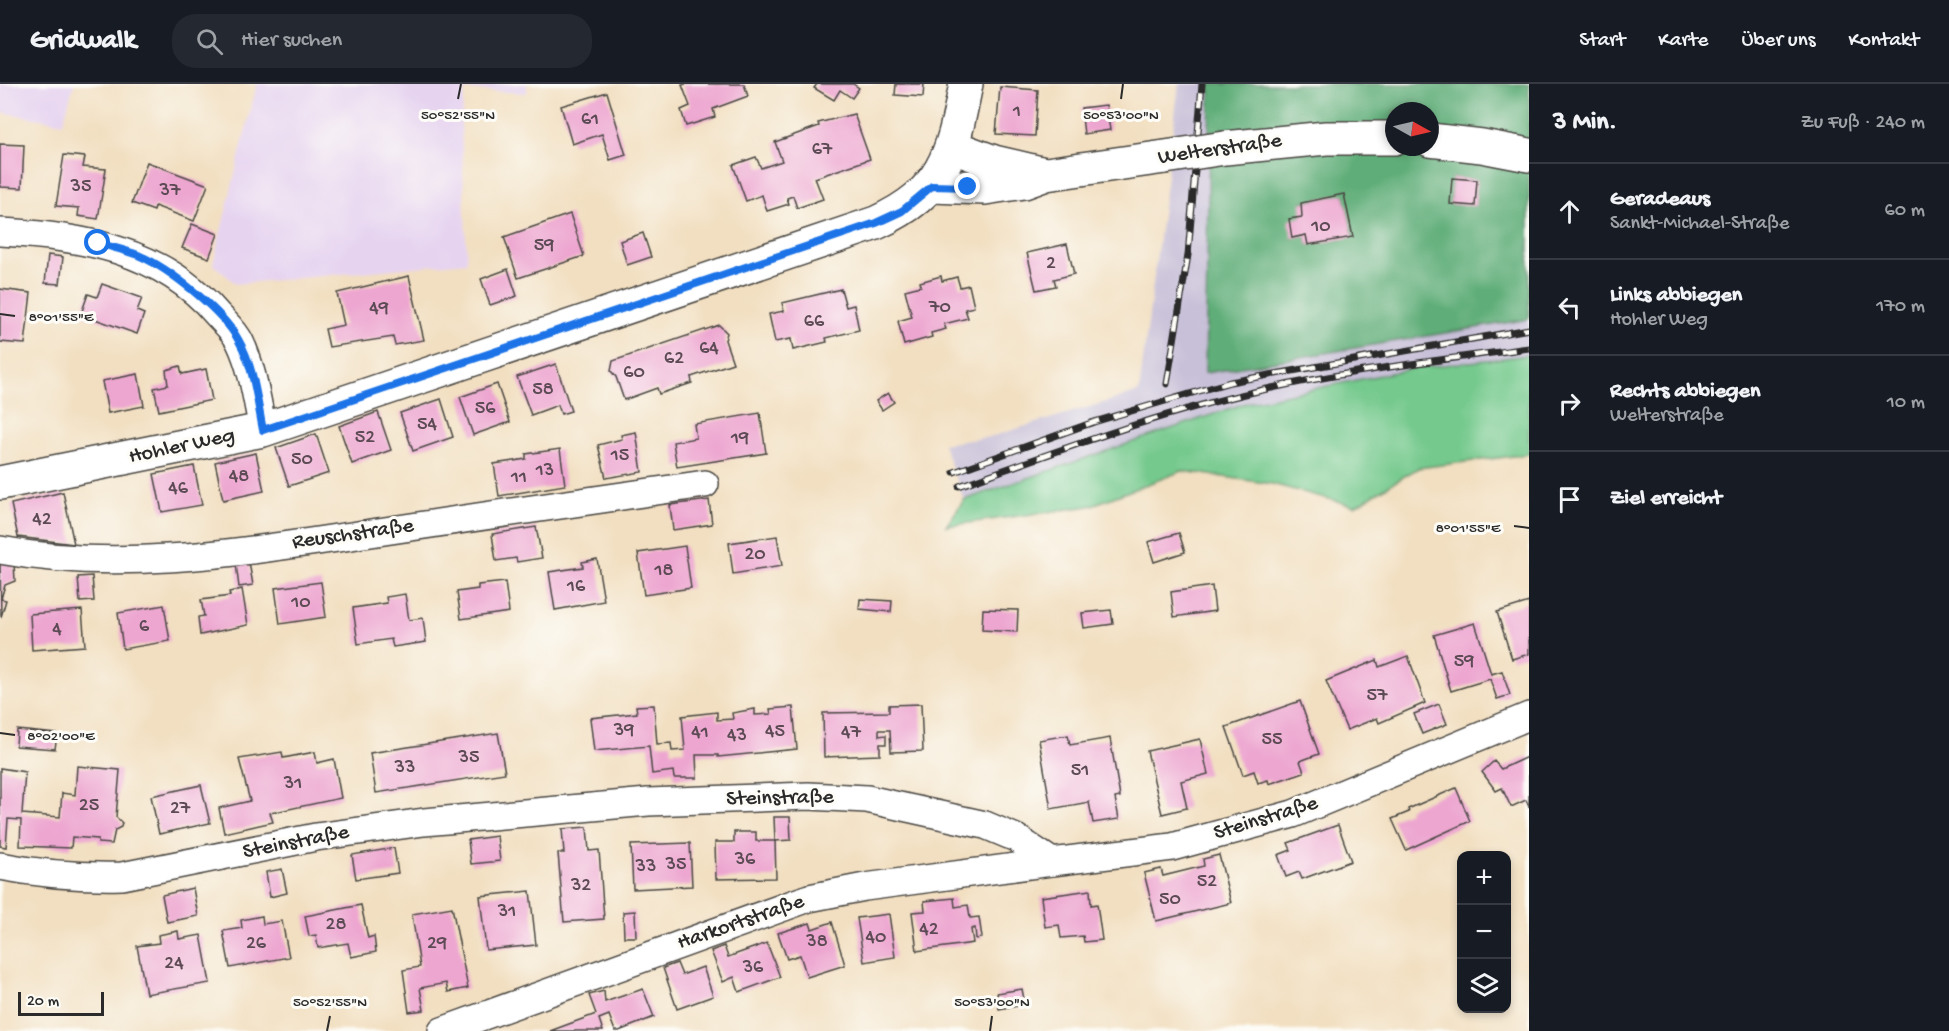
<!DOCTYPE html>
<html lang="de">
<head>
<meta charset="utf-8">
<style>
  body { margin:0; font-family:"Gochi Hand",sans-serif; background:#242831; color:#f1f3f6 }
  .controls { position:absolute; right:18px; bottom:18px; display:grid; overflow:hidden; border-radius:12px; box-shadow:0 3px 9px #0003 }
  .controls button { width:54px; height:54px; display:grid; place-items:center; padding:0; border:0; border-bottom:2px solid #363941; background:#171b24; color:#f1f3f6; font:30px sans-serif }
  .compass { position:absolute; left:1385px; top:18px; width:54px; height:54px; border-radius:50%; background:#171b24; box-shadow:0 3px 9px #0003; rotate:98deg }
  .scale { position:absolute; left:18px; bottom:15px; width:86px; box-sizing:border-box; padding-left:6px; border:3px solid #2b2b2b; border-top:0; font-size:16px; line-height:21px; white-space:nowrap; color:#2b2b2b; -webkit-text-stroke:4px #fdfcf7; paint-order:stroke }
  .stop { position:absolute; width:18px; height:18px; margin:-14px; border:4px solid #1a73e8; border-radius:50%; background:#fff }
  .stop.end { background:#1a73e8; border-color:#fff; box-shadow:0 2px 6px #0008 }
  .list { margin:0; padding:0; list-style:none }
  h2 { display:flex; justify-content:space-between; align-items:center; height:78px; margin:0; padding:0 24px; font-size:26px }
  h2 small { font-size:20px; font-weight:400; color:#9ea1a6 }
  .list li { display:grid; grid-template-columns:39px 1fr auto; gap:18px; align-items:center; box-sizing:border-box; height:96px; padding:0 24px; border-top:2px solid #363941 }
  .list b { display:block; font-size:22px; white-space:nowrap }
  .list p { margin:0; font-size:20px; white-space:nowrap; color:#9ea1a6 }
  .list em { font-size:20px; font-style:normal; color:#9ea1a6 }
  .icon { flex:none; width:33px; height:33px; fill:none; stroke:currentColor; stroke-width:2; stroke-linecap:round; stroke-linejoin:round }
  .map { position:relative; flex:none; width:1529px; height:947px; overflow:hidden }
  header { display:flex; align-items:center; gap:36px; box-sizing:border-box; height:84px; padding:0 30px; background:#171b24; border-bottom:2px solid #363941 }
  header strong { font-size:28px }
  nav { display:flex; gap:33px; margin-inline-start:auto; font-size:21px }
  .search { width:420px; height:54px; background:#242831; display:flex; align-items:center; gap:15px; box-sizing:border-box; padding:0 21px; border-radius:24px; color:#9ea1a6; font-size:22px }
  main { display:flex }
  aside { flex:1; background:#171b24 }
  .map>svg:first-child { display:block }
  .built { fill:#e6d3f0 }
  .industrial { fill:#c8c0d8 }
  .green { fill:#74c98d; stroke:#507a5c; stroke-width:1.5 }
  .forest { fill:#5fad78; stroke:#456c52; stroke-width:1.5; fill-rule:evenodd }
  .building { fill:#eda6d0 }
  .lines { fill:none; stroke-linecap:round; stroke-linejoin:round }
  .minor-casing { stroke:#494642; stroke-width:30 }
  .tertiary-casing { stroke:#494642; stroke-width:36 }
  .minor { stroke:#fff; stroke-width:27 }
  .tertiary { stroke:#fff; stroke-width:33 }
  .rail-casing { stroke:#2b2b2b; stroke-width:7 }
  .rail { stroke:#fdfcf7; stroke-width:4.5; stroke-dasharray:14; stroke-linecap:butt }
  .tertiary-bridge-casing { stroke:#494642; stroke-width:36; stroke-linecap:butt }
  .tertiary-bridge { stroke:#fff; stroke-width:33 }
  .route { stroke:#1a73e8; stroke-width:8 }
  .ticks { fill:none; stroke:#2b2b2b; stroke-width:2 }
  .labels { text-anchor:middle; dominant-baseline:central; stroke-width:6; stroke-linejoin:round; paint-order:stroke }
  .number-label { font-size:20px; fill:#5c4a54 }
  .street-label { font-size:22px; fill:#2b2b2b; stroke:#fdfcf7 }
  .ticks-label { font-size:15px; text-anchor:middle; fill:#2b2b2b; stroke:#fdfcf7; stroke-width:6; stroke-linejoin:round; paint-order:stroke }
</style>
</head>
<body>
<header>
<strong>Gridwalk</strong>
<div class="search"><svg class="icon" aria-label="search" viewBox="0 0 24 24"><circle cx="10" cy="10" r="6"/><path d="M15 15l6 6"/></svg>Hier suchen</div>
<nav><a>Start</a><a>Karte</a><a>Über uns</a><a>Kontakt</a></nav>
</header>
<main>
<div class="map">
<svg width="1529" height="947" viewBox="0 0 1529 947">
  <rect width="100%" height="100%" fill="#fdfcf7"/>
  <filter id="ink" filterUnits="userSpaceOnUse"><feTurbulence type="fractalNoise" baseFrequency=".0167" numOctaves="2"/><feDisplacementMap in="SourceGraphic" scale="12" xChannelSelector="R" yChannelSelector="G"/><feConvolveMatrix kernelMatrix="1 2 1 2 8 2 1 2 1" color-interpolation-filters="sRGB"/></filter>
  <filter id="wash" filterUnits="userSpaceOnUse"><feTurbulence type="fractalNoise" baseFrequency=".008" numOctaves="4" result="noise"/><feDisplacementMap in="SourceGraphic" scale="24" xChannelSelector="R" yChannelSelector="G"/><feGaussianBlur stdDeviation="1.35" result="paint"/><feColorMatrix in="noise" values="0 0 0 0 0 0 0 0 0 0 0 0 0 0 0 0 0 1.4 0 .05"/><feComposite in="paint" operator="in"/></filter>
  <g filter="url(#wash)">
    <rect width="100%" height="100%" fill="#f2dfc1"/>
    <g class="built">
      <path d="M0,0H74L63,39L0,28Z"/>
      <path d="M257,0H527V9L465,6L461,40L467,178L236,200L213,180Z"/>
    </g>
    <path class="industrial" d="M1179,0H1210L1205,289L1529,235V271L1410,285L1246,319L964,416L943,360L990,353L1139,308Z"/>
    <path class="green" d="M1529,271V370L1418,384L1355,422L1272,400L1182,387L1090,422L946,442L964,416L1246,319L1410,285Z"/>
    <path class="forest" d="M1210,0H1529V235L1205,289ZM1394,27H1430V63H1394ZM1452,94L1477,96L1475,122L1450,120ZM1344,111L1353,153L1308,161L1306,151L1292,154L1302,133V118Z"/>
    <g id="blocks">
      <g class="building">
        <path d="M686,0H744L748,12L713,25L715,33L686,42L681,26L690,22L682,1Z"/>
        <path d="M817,0H853L859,4L852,14L840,6L834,16L814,4Z"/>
        <path d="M896,0H924L923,13L895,11Z"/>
        <path d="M1000,3L1038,6L1035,52L996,50Z"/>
        <path d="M607,8L626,71L610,76L602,50L572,60L561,22Z"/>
        <path d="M1106,21L1110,46L1084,50L1081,24Z"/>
        <path d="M854,30L870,75L815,94L823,115L797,124L793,112L787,114L789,120L767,127L762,111L746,117L733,81L756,73L761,84L782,77L775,58L819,42L818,39Z"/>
        <path d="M0,60L24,61L22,104L0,103Z"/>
        <path d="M64,71L85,73L83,83L106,85L98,135L78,132L79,124L56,122Z"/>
        <path d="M147,78L208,101L194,137L155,122L154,127L132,119Z"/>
        <path d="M1452,94L1477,96L1475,122L1450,120Z"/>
        <path d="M1344,110L1353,153L1308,161L1306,151L1292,154L1289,135L1302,133L1301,119Z"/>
        <path d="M570,130L584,172L518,194L504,153Z"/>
        <path d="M192,140L218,150L209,174L182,164Z"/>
        <path d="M643,149L651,173L627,181L620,157Z"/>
        <path d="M1067,160L1074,190L1054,195L1056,202L1036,206L1027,169Z"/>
        <path d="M48,171L63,173L60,200L45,199Z"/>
        <path d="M508,185L517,212L490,221L481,195Z"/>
        <path d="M409,192L424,256L395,261L393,253L329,263L325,245L344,241L337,209Z"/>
        <path d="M941,192L942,197L957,193L960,203L969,201L974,223L965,225L968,234L944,240L946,245L931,249L932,253L904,261L898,237L912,233L905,206L921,202L920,198Z"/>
        <path d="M102,200L142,214L137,227L144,230L137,250L81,230L88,210L97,213Z"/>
        <path d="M0,205L31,209L25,260L0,258Z"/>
        <path d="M841,205L846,223L854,221L859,246L826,254L827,258L793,266L791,255L775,258L769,230L784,227L782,219Z"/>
        <path d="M719,241L727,249L725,256L733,279L691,293L692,299L659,310L657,304L624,316L616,293L611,287L613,277Z"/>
        <path d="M556,280L571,327L561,330L558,321L531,331L517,293Z"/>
        <path d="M180,282L182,290L206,285L212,316L159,327L154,304L168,301L166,286Z"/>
        <path d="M138,290L144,322L108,329L102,297Z"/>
        <path d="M497,300L510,338L473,351L460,313Z"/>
        <path d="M888,309L894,318L882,326L876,317Z"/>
        <path d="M441,315L453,353L413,367L400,329Z"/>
        <path d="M378,328L391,366L352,380L339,342Z"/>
        <path d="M760,329L766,369L677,383L673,358L696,354L694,340Z"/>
        <path d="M636,348L642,388L606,394L598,361L622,355L621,351Z"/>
        <path d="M316,350L329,389L289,402L276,364Z"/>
        <path d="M560,365L565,401L499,412L494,380L526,375V370Z"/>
        <path d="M256,369L264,407L223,416L215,378Z"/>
        <path d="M194,382L202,421L162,428L154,390Z"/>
        <path d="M63,408L74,460L18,453L11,420Z"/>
        <path d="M709,416L712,440L673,446L670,421Z"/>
        <path d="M536,443L542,474L517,478L516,474L496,477L492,450Z"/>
        <path d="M1179,449L1185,468L1154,478L1148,458Z"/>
        <path d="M777,452L782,482L733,490L729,459Z"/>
        <path d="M685,462L691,504L644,511L638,469Z"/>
        <path d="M597,475L604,517L555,526L549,488L583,483L582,478Z"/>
        <path d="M0,476L14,479L15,497L5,501L1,515L6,516L1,533Z"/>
        <path d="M249,478L253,501L239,503L236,480Z"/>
        <path d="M92,492L94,517L80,518L78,493Z"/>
        <path d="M321,498L326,533L280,540L275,504Z"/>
        <path d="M505,498L509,528L461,535L457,508L478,505V501Z"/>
        <path d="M1212,502L1215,527L1174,533L1171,508Z"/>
        <path d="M242,505L248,541L200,551L198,533L204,532L201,516L230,512L229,508Z"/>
        <path d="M405,510L409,536L423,534L426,558L393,563L391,555L358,560L353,524L387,519L386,513Z"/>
        <path d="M860,515L892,517L891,528L859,525Z"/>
        <path d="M1529,518V570L1512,575L1497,528Z"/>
        <path d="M164,521L170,557L123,565L118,529Z"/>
        <path d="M983,525L1018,526L1017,548L982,546Z"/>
        <path d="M82,526L85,562L32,566L30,530Z"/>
        <path d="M1111,526L1113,540L1084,544L1082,529Z"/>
        <path d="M1475,539L1491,590L1502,587L1510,611L1497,615L1490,595L1451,607L1434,551Z"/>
        <path d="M1408,572L1425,619L1379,639L1377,634L1347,646L1326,597L1377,576L1379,583Z"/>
        <path d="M1300,617L1319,670L1300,677L1304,688L1269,700L1268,696L1258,699L1254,687L1243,691L1226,643Z"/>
        <path d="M921,620L923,667L891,668L890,646H879V652L886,651V660H880V671L824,673L823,629L889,628V621Z"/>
        <path d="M1439,620L1447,640L1422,650L1414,630Z"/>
        <path d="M654,621L657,660L671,659L672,667L685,666L682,632L717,628V636L733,635L732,629L755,625V631L771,630L770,625L793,623L797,665L718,673V671H696L697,694H674L673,687L652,690L649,662L594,667L590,634L637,629L636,622Z"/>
        <path d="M17,646L57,650L55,665L16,662Z"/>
        <path d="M498,649L505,689L376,709L370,669Z"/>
        <path d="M1068,651L1070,661L1110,654L1120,713L1115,714L1119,735L1093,739L1089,718L1051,725L1039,656Z"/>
        <path d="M1200,655L1208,690L1181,697L1187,724L1162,730L1147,667Z"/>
        <path d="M282,668L283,674L315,668L317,679L334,675L341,714L270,729L273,738L224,749L219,724L250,717L239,675Z"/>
        <path d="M1529,672V723L1526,716L1511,723L1502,704L1496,707L1482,688L1494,677L1501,685Z"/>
        <path d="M77,682L120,686L116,733L122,739L121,743L115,746L112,760L98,759V755L72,753L71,764L20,762L21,736L8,735L6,763L0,762V684L25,688L22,730L60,733L62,709L75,711Z"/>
        <path d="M201,701L210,739L159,750L151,712Z"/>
        <path d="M1456,704L1470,737L1406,766L1392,735L1409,728L1408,725Z"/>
        <path d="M774,733H790L791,756L775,757Z"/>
        <path d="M1338,741L1351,777L1302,795L1299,788L1286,793L1278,771L1291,766L1288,759Z"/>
        <path d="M587,743L589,767L599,766L604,835L564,838L558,769H564L562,745Z"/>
        <path d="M734,748H756V757H775L776,794L716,795L715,758H734Z"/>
        <path d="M497,752L500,777L471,780L468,756Z"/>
        <path d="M690,759L692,802L633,805L631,761Z"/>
        <path d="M394,764L398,789L356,795L352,771Z"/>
        <path d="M1219,771L1231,819L1156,837L1144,789L1161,785L1163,792L1204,782L1203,775Z"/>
        <path d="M282,785L287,809L270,813L266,788Z"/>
        <path d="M193,804L198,832L167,838L162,811Z"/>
        <path d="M1090,806L1091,821L1097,820L1102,856L1084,858L1083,852L1061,854L1059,841L1045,843L1041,813Z"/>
        <path d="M530,807L536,861L486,866L480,812Z"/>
        <path d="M954,814L955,823L968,821L970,834L979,833L982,854L976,855L975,844L971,845L973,859L917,867L912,828L925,827L924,817Z"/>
        <path d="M361,821L368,854L374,852L376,868L351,873L348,859L318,864L316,851L309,852L305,832Z"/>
        <path d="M452,823L468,904L448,908L446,899L420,904L424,926L409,928L403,886L420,883L412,830Z"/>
        <path d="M635,827L636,853H624L623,828Z"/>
        <path d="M889,830L895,873L864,878L857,834Z"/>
        <path d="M262,832L263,840L282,837L289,873L230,884L223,847L242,844L241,836Z"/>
        <path d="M832,838L845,881L807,893L800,871L787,875L778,849L810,839L812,845Z"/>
        <path d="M178,847L179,855L201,851L210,899L146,910L137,862L159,859L158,851Z"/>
        <path d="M767,859L780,893L739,908L734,893L723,898L711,867L724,862L728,873Z"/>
        <path d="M677,879L682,891L703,883L713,912L677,925L663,884Z"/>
        <path d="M643,905L654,933L619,947H615L609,931L599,935L603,947H550L596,930L589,911L604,907L605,918Z"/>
        <path d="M1022,905L1025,921L999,925L997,909Z"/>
      </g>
    </g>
  </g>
  <g filter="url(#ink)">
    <use href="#blocks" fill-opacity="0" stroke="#494642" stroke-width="1.5"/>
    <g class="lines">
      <defs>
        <g id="minor">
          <path d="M0,148C80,152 161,165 216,229C224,238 235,247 240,258C253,285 257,317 263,346"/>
          <path d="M0,466C123,489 249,467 371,449C482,432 594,416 705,400"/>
          <path d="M0,782C41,790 80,793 122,792L316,753L424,738L648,718L808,712L867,715L985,741L1016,754L1052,778L1172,763L1293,730L1529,632"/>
          <path d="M442,947L809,814L865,803L1052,778"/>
        </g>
        <g id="tertiary">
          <path d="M1430,56L1482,62L1529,71"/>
          <path d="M953,63L994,78L1041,89"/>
          <path d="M1225,64L1326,54H1394"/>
          <path d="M932,102L985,104L1024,98L1046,90L1165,73"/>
          <path d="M0,399L263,346L876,139C946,107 952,70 966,0"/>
        </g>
      </defs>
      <use href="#minor" class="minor-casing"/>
      <use href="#tertiary" class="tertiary-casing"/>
      <use href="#minor" class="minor"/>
      <use href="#tertiary" class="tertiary"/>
      <defs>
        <g id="rail">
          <path d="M1167,300L1188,171L1202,0"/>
          <path d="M954,388L1094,338L1230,298L1529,245"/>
          <path d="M959,402C1052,369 1145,334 1241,311C1336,288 1433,277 1529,264"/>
        </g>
      </defs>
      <use href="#rail" class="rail-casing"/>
      <use href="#rail" class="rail"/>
      <defs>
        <path id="tertiary-bridge" d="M1165,73L1225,64"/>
      </defs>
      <use href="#tertiary-bridge" class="tertiary-bridge-casing"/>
      <use href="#tertiary-bridge" class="tertiary-bridge"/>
    </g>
  </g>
  <g class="lines" filter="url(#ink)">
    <path class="route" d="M98,159C111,163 125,166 138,171C169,184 223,227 239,257C254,283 257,317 263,346L876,139L902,127L932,102L968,103"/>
  </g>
  <path class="ticks" d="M458,15L461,0M1121,15L1123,0M0,230L15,232M1514,442L1529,444M0,649L15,651M327,947L330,932M990,947L992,932"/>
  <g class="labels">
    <g class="number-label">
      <text x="1017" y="28">1</text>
      <text x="590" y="36">61</text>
      <text x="822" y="66">67</text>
      <text x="81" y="103">35</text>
      <text x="170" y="107">37</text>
      <text x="1321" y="143">10</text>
      <text x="544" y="162">59</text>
      <text x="1051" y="180">2</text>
      <text x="940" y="224">70</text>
      <text x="379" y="225">49</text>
      <text x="814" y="238">66</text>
      <text x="709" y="265">64</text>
      <text x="674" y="275">62</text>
      <text x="634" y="289">60</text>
      <text x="543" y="306">58</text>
      <text x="485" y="325">56</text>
      <text x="427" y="341">54</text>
      <text x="365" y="354">52</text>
      <text x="740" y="355">19</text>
      <text x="620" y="372">15</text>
      <text x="302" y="376">50</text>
      <text x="545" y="387">13</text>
      <text x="239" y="393">48</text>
      <text x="519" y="394">11</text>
      <text x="178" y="405">46</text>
      <text x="42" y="436">42</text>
      <text x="755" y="471">20</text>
      <text x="664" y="487">18</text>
      <text x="576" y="503">16</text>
      <text x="301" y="519">10</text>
      <text x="144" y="543">6</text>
      <text x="57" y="546">4</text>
      <text x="1464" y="578">59</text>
      <text x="1377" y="612">57</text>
      <text x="624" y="647">39</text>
      <text x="775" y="648">45</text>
      <text x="700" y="649">41</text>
      <text x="851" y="649">47</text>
      <text x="737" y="652">43</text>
      <text x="1272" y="656">55</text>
      <text x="469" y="674">35</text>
      <text x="405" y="684">33</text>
      <text x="1080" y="687">51</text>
      <text x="293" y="700">31</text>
      <text x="89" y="722">25</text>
      <text x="180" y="725">27</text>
      <text x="745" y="776">36</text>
      <text x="676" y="781">35</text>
      <text x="646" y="783">33</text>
      <text x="1207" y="798">52</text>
      <text x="581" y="802">32</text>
      <text x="1170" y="816">50</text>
      <text x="507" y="828">31</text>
      <text x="336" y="841">28</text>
      <text x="929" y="846">42</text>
      <text x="876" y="854">40</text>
      <text x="817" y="858">38</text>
      <text x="256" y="860">26</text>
      <text x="437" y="860">29</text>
      <text x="174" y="880">24</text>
      <text x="753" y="884">36</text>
    </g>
    <g class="street-label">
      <text transform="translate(1220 66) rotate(-8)">Welterstraße</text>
      <text transform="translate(182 363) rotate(-12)">Hohler Weg</text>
      <text transform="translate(353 451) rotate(-8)">Reuschstraße</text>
      <text transform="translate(780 715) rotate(-1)">Steinstraße</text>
      <text transform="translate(1266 735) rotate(-17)">Steinstraße</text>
      <text transform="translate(296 759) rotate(-11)">Steinstraße</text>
      <text transform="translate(741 839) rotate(-19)">Harkortstraße</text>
    </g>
  </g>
  <g class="ticks-label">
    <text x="458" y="35">50°52'55"N</text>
    <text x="1121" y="35">50°53'00"N</text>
    <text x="61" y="237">8°01'55"E</text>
    <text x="1468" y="448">8°01'55"E</text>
    <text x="61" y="656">8°02'00"E</text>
    <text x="330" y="922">50°52'55"N</text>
    <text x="992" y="922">50°53'00"N</text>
  </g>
</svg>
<div class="controls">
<button>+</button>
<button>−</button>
<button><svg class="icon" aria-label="layers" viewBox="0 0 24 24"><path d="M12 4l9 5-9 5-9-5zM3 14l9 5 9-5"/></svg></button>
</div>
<svg class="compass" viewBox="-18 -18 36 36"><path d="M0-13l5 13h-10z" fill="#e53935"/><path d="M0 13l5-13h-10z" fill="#9ea1a6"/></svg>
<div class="scale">20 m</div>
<div class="stop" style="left:98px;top:159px"></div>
<div class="stop end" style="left:968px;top:103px"></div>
</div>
<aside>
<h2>3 Min.<small>Zu Fuß · 240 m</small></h2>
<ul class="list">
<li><svg class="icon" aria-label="ahead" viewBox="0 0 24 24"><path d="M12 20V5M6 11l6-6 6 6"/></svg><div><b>Geradeaus</b><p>Sankt-Michael-Straße</p></div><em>60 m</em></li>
<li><svg class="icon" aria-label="left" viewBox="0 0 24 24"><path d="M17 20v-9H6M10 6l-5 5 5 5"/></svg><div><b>Links abbiegen</b><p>Hohler Weg</p></div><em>170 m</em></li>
<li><svg class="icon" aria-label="right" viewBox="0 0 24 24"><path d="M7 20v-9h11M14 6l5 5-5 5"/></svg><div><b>Rechts abbiegen</b><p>Welterstraße</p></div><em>10 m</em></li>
<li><svg class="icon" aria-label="arrive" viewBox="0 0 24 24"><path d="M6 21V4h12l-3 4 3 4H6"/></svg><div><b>Ziel erreicht</b></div></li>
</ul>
</aside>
</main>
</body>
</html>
